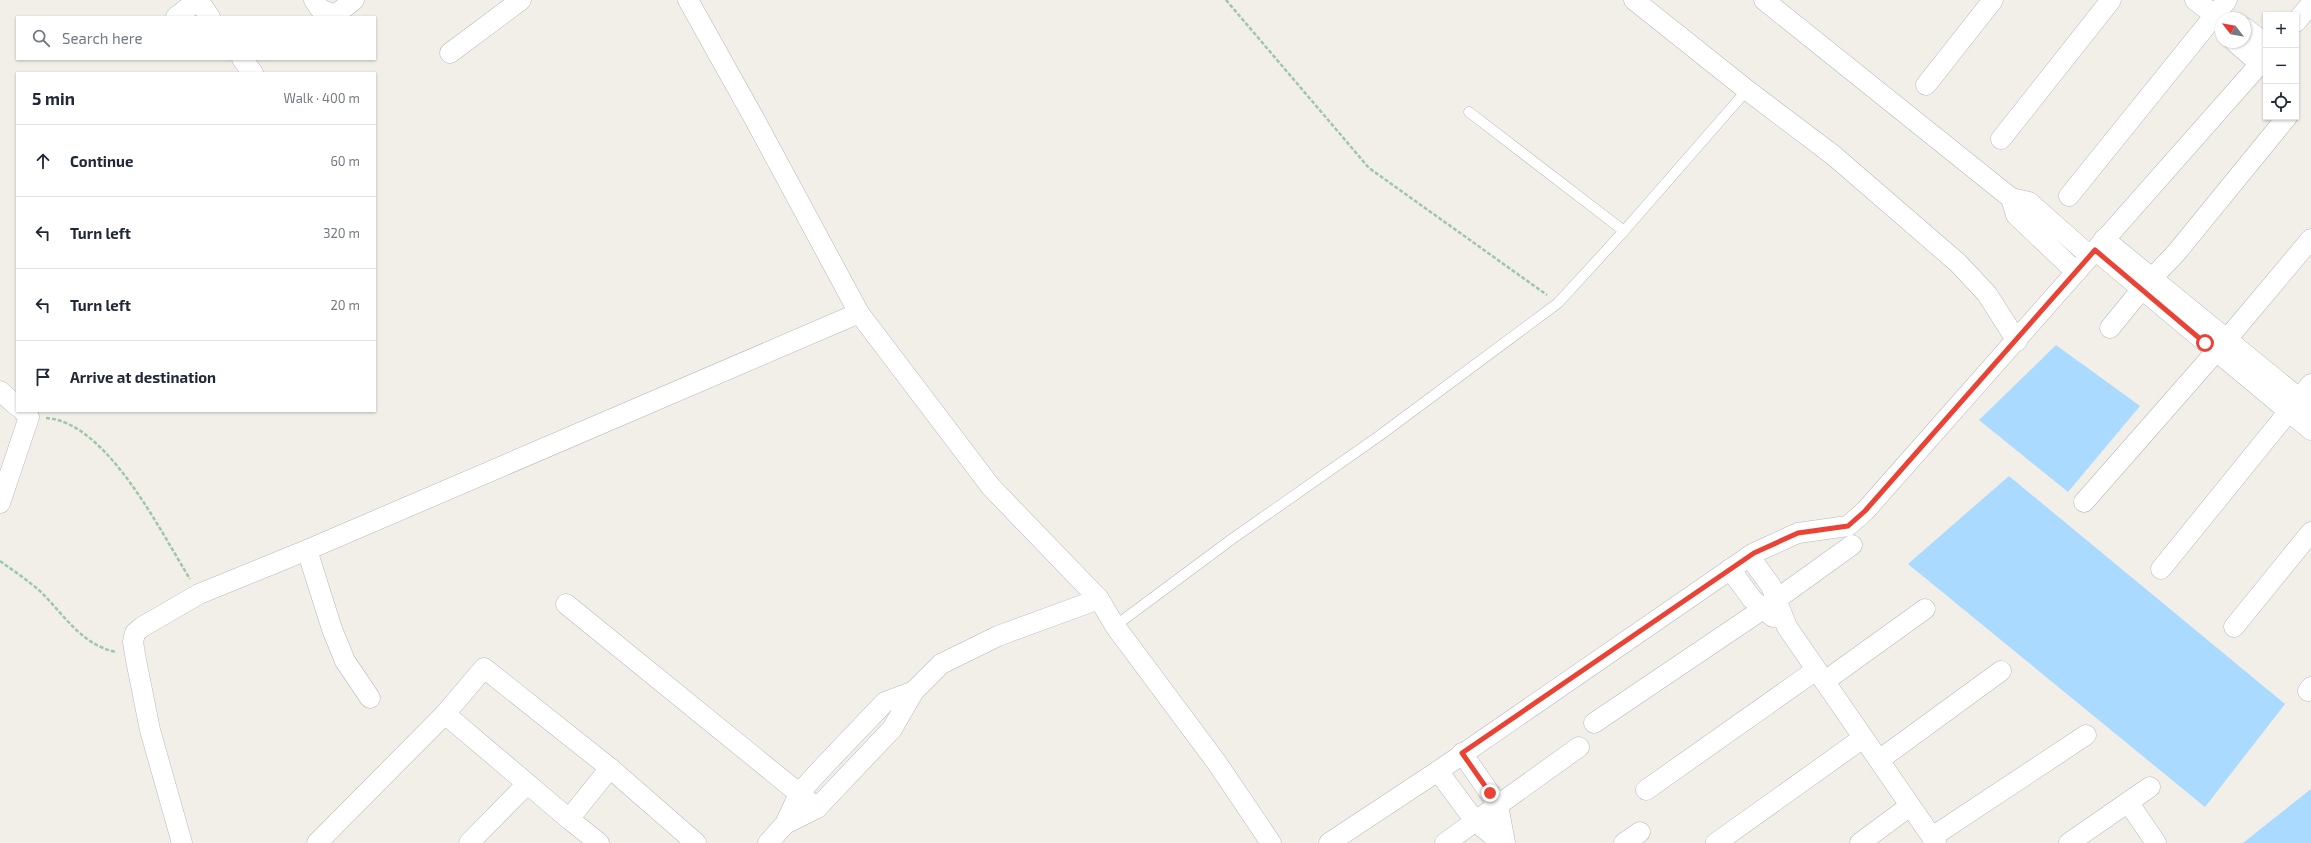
<!DOCTYPE html>
<html lang="en">
<head>
<meta charset="utf-8">
<style>
  body { margin:0; font-family:"Exo 2",sans-serif; background:#f2f2f3; color:#1f2937 }
  .controls { position:absolute; right:12px; top:12px; display:grid; overflow:hidden; border-radius:0px; box-shadow:0 1px 3px #0004 }
  .controls button { width:36px; height:36px; display:grid; place-items:center; padding:0; border:0; border-bottom:1px solid #e0e1e3; background:#fff; color:#1f2937; font:20px sans-serif }
  .compass { position:absolute; left:2215px; top:12px; width:36px; height:36px; border-radius:50%; background:#fff; box-shadow:0 1px 3px #0004; rotate:301deg }
  .stop { position:absolute; width:12px; height:12px; margin:-9px; border:3px solid #ea4335; border-radius:50%; background:#fff }
  .stop.end { background:#ea4335; border-color:#fff; box-shadow:0 1px 4px #0008 }
  .list { margin:0; padding:0; list-style:none }
  h2 { display:flex; justify-content:space-between; align-items:center; height:52px; margin:0; padding:0 16px; font-size:17px }
  h2 small { font-size:13px; font-weight:400; color:#747a83 }
  .list li { display:grid; grid-template-columns:26px 1fr auto; gap:12px; align-items:center; box-sizing:border-box; height:72px; padding:0 16px; border-top:1px solid #e0e1e3 }
  .list b { display:block; font-size:15px; white-space:nowrap }
  .list em { font-size:13px; font-style:normal; color:#747a83 }
  .icon { flex:none; width:22px; height:22px; fill:none; stroke:currentColor; stroke-width:2; stroke-linecap:round; stroke-linejoin:round }
  .map { position:relative; flex:none; width:2311px; height:843px; overflow:hidden }
  .search { position:absolute; background:#fff; box-shadow:0 1px 3px #0004; left:16px; top:16px; width:360px; height:44px; display:flex; align-items:center; gap:10px; box-sizing:border-box; padding:0 14px; border-radius:0px; color:#747a83; font-size:15px }
  .panel { position:absolute; background:#fff; box-shadow:0 1px 3px #0004; left:16px; top:72px; width:360px; height:340px; border-radius:0px }
  .map>svg:first-child { display:block }
  .water { fill:#aadaff }
  .lines { fill:none; stroke-linecap:round; stroke-linejoin:round }
  .service-casing { stroke:#b5b8bc; stroke-width:11 }
  .minor-casing { stroke:#b5b8bc; stroke-width:21 }
  .path { stroke:#9cc7a9; stroke-width:2.5; stroke-dasharray:4 2; stroke-linecap:butt }
  .service { stroke:#fff; stroke-width:10 }
  .minor { stroke:#fff; stroke-width:20 }
  .route { stroke:#ea4335; stroke-width:5 }
</style>
</head>
<body>
<div class="map">
<svg width="2311" height="843" viewBox="0 0 2311 843">
  <rect width="100%" height="100%" fill="#f1efe8"/>
  <g class="water">
    <path d="M2056,345L2140,406L2068,492L1979,420Z"/>
    <path d="M2009,476L2285,704L2205,807L1908,564Z"/>
    <path d="M2311,789V843H2243Z"/>
  </g>
  <g class="lines">
    <defs>
      <g id="service">
        <path d="M1469,112L1624,231L1747,90"/>
        <path d="M1115,626L1232,539L1379,436L1558,303L1624,231"/>
      </g>
      <g id="minor">
        <path d="M198,0L210,17"/>
        <path d="M314,0L320,9L335,15L354,0"/>
        <path d="M688,0L755,120L859,313L991,487L1099,599L1115,626L1217,763L1271,843"/>
        <path d="M1634,0L1747,90L1833,155L1958,263L1987,294L2017,341"/>
        <path d="M1764,0L2011,198"/>
        <path d="M2195,0L2221,20"/>
        <path d="M176,17L198,0"/>
        <path d="M2296,22L2311,4"/>
        <path d="M2245,28L2266,44"/>
        <path d="M2235,42L2260,64"/>
        <path d="M450,53L521,0"/>
        <path d="M242,59L253,73"/>
        <path d="M1926,85L1993,0"/>
        <path d="M2001,139L2111,0"/>
        <path d="M2069,196L2227,0"/>
        <path d="M2104,239L2311,408"/>
        <path d="M2095,250L2311,430"/>
        <path d="M2076,272L2016,215L2011,198L2029,202L2090,256"/>
        <path d="M2110,328L2141,290L2176,253L2287,117"/>
        <path d="M0,391L17,406"/>
        <path d="M2084,502L2227,339L2311,239"/>
        <path d="M0,503L29,417L23,411"/>
        <path d="M307,550L332,629L345,661L370,698"/>
        <path d="M1749,556L1771,586L1787,627L1936,843"/>
        <path d="M1730,569L1752,599L1773,617"/>
        <path d="M2161,569L2311,384"/>
        <path d="M566,604L817,808"/>
        <path d="M2234,627L2311,532"/>
        <path d="M1825,681L1925,609"/>
        <path d="M2308,691L2311,687"/>
        <path d="M445,714L569,819"/>
        <path d="M1594,723L1763,609L1852,545"/>
        <path d="M1462,753L1498,805L1505,843"/>
        <path d="M1879,760L2001,671"/>
        <path d="M610,768L696,843"/>
        <path d="M1438,771L1475,821L1502,843"/>
        <path d="M1646,790L1816,670"/>
        <path d="M2128,802L2156,843"/>
        <path d="M785,824L817,808L892,729L914,691L941,664L998,636L1099,599"/>
        <path d="M1932,837L2086,735"/>
        <path d="M182,843L150,730L136,660L133,642L135,633L142,627L199,594L307,550L859,313"/>
        <path d="M317,843L445,714L484,668L610,768L569,819L599,843"/>
        <path d="M469,843L527,784"/>
        <path d="M768,843L785,824L800,792L824,766L885,702L914,691"/>
        <path d="M1329,843L1438,771L1754,553L1798,533L1848,526L1865,511L2266,57"/>
        <path d="M1445,843L1579,747"/>
        <path d="M1624,843L1640,832"/>
        <path d="M1716,843L1863,738"/>
        <path d="M1860,843L1910,806"/>
        <path d="M2069,843L2150,787"/>
      </g>
    </defs>
    <use href="#service" class="service-casing"/>
    <use href="#minor" class="minor-casing"/>
    <g class="path">
      <path d="M1226,0L1369,168L1547,295"/>
      <path d="M46,418C107,422 160,531 190,579"/>
      <path d="M0,561C14,571 29,581 42,593C65,616 82,645 116,652"/>
    </g>
    <use href="#service" class="service"/>
    <use href="#minor" class="minor"/>
  </g>
  <g class="lines">
    <path class="route" d="M1490,793L1462,753L1754,553L1798,533L1848,526L1865,511L2095,250L2205,343"/>
  </g>
</svg>
<div class="controls">
<button>+</button>
<button>−</button>
<button><svg class="icon" aria-label="locate" viewBox="0 0 24 24"><circle cx="12" cy="12" r="6"/><path d="M12 2v4M12 18v4M2 12h4M18 12h4"/></svg></button>
</div>
<svg class="compass" viewBox="-18 -18 36 36"><path d="M0-13l5 13h-10z" fill="#e53935"/><path d="M0 13l5-13h-10z" fill="#747a83"/></svg>
<div class="stop" style="left:2205px;top:343px"></div>
<div class="stop end" style="left:1490px;top:793px"></div>
<div class="search"><svg class="icon" aria-label="search" viewBox="0 0 24 24"><circle cx="10" cy="10" r="6"/><path d="M15 15l6 6"/></svg>Search here</div>
<section class="panel">
<h2>5 min<small>Walk · 400 m</small></h2>
<ul class="list">
<li><svg class="icon" aria-label="ahead" viewBox="0 0 24 24"><path d="M12 20V5M6 11l6-6 6 6"/></svg><div><b>Continue</b></div><em>60 m</em></li>
<li><svg class="icon" aria-label="left" viewBox="0 0 24 24"><path d="M17 20v-9H6M10 6l-5 5 5 5"/></svg><div><b>Turn left</b></div><em>320 m</em></li>
<li><svg class="icon" aria-label="left" viewBox="0 0 24 24"><path d="M17 20v-9H6M10 6l-5 5 5 5"/></svg><div><b>Turn left</b></div><em>20 m</em></li>
<li><svg class="icon" aria-label="arrive" viewBox="0 0 24 24"><path d="M6 21V4h12l-3 4 3 4H6"/></svg><div><b>Arrive at destination</b></div></li>
</ul>
</section>
</div>
</body>
</html>
